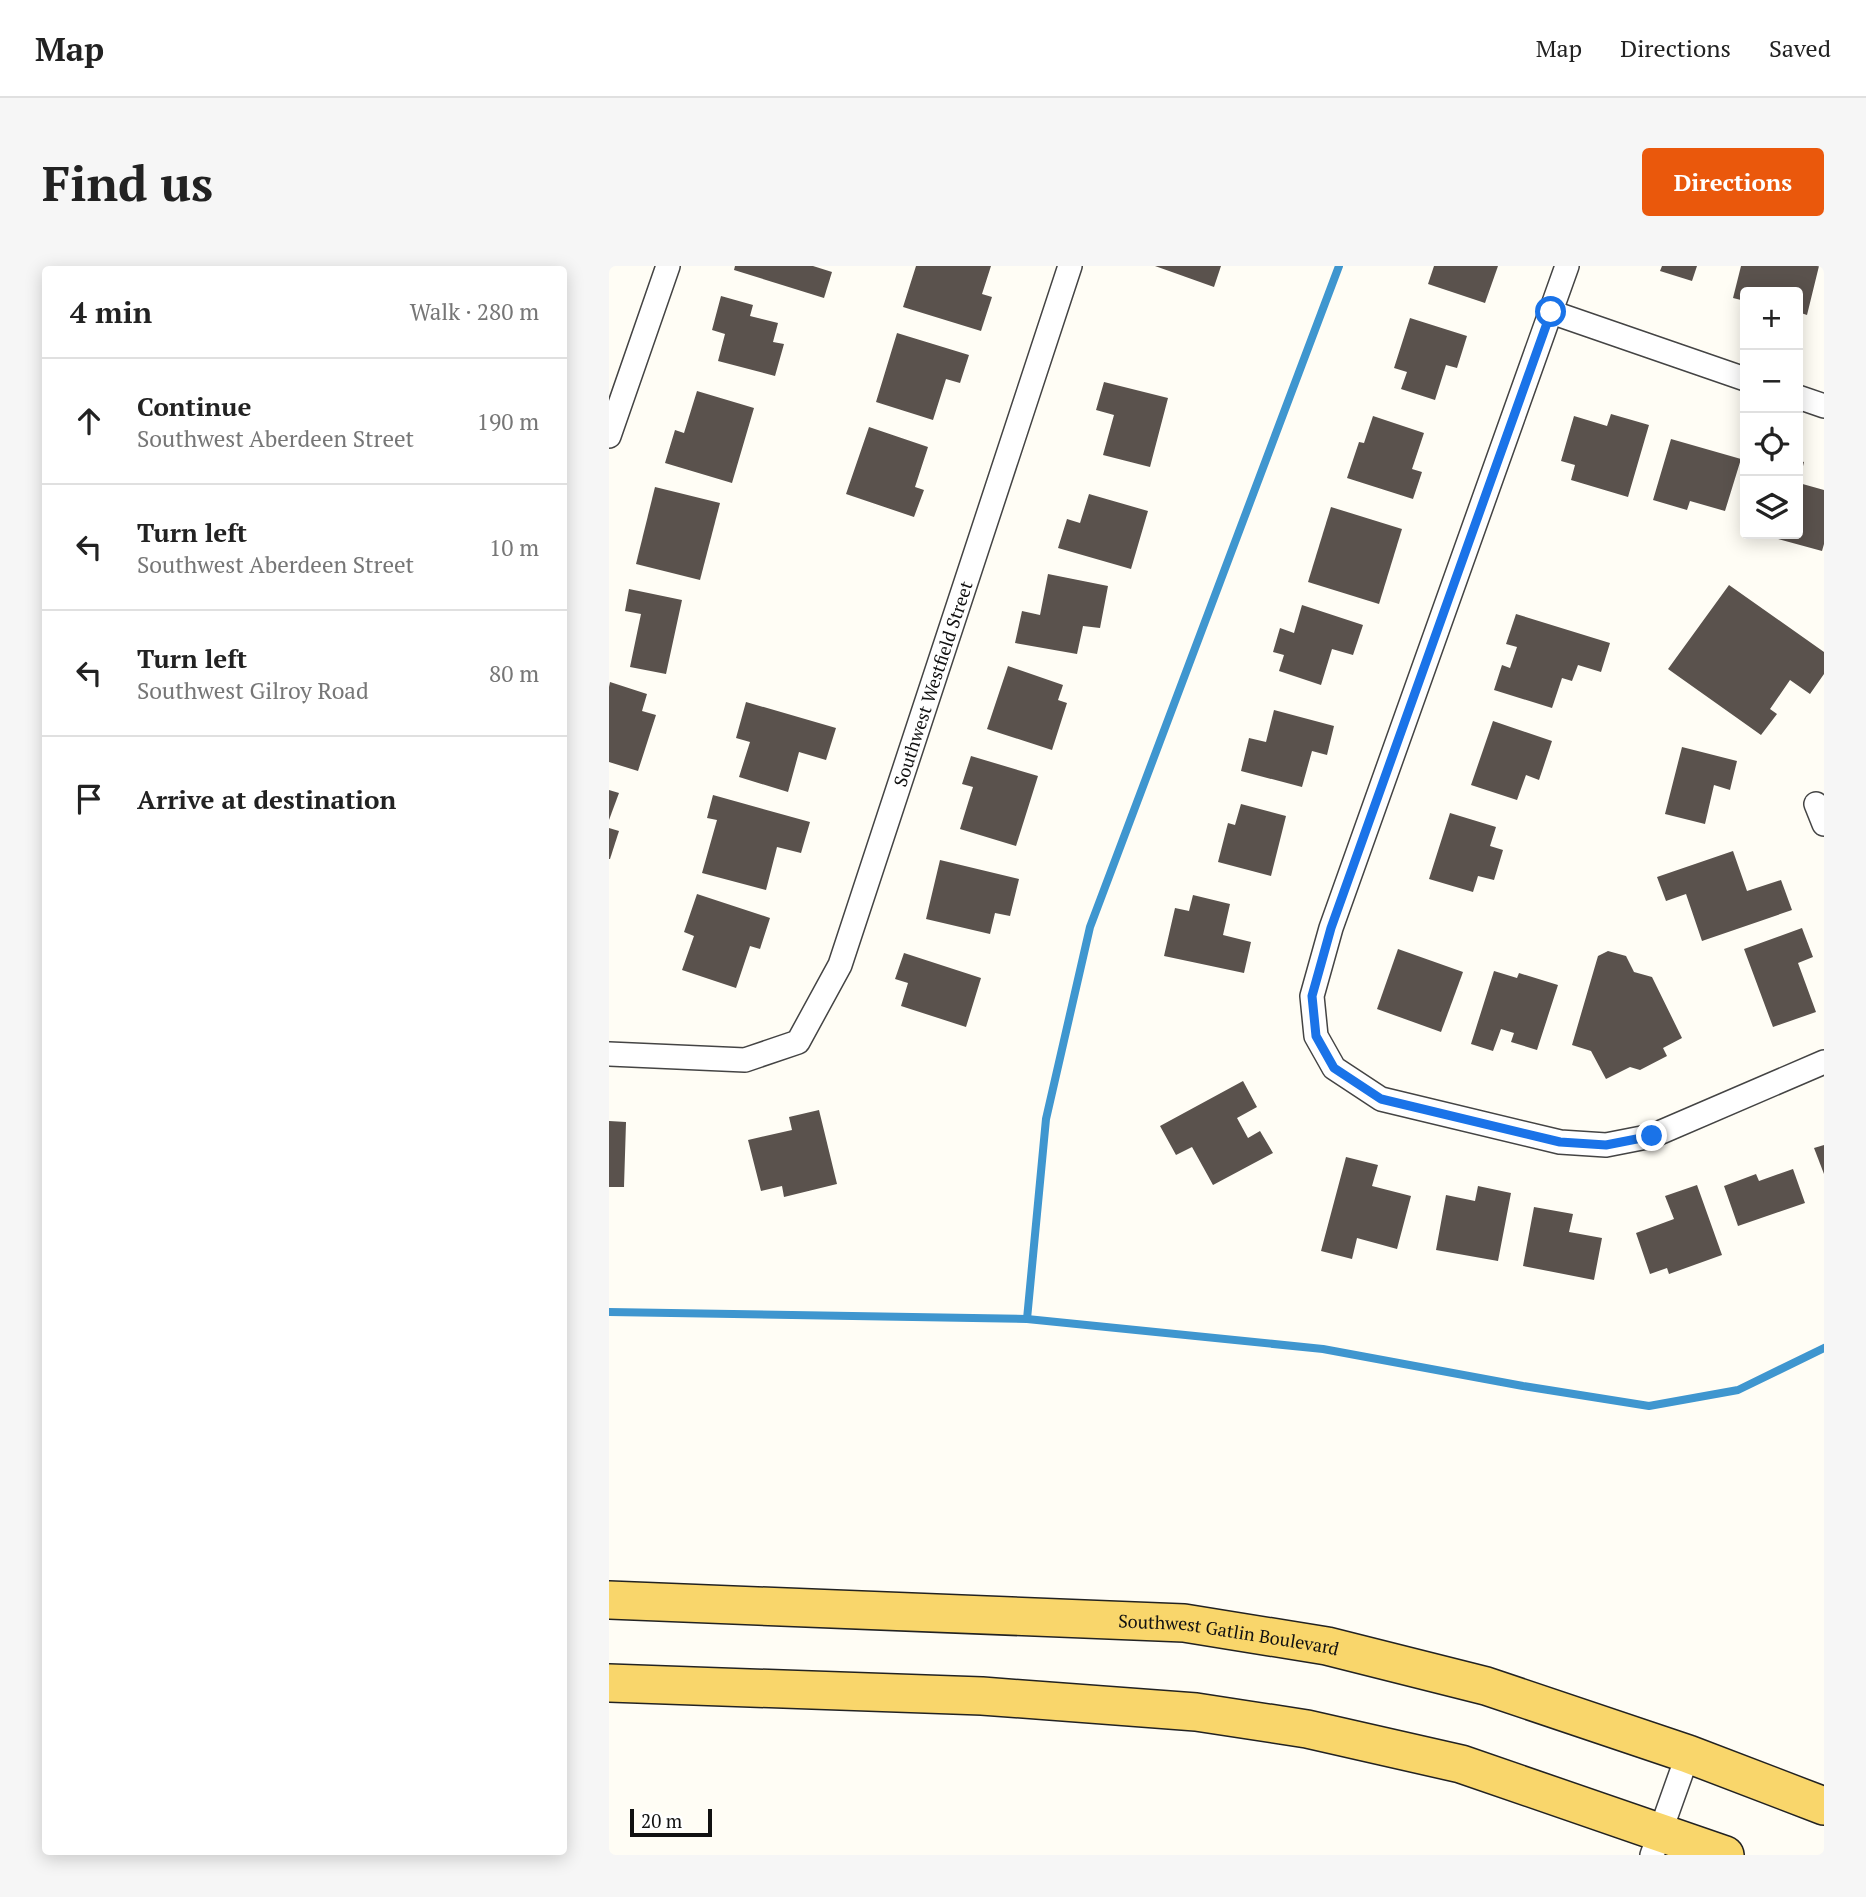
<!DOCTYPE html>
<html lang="en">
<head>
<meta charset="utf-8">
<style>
  body { margin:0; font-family:"PT Serif",serif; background:#f6f6f6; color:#222 }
  .controls { position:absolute; right:21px; top:21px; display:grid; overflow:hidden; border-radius:7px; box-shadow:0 4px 18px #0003 }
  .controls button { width:63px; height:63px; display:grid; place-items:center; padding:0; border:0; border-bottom:2px solid #e0e0e0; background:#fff; color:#222; font:35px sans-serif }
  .scale { position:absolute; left:21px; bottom:18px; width:82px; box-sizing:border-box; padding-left:7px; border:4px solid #111; border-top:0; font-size:19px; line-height:24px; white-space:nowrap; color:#111; -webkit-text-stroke:5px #fff; paint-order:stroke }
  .stop { position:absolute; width:21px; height:21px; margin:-16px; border:5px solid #1a73e8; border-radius:50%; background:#fff }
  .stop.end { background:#1a73e8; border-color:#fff; box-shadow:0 2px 7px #0008 }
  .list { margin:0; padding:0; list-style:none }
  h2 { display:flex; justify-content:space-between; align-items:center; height:91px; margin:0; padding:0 28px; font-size:30px }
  h2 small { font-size:23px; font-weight:400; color:#767676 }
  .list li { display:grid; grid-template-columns:46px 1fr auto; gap:21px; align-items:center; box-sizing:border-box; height:126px; padding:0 28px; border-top:2px solid #e0e0e0 }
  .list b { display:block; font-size:26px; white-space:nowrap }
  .list p { margin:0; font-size:23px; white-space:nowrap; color:#767676 }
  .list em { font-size:23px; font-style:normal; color:#767676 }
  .icon { flex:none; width:38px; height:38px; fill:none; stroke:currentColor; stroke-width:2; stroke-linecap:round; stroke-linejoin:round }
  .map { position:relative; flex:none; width:1215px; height:1589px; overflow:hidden; border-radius:7px }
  header { display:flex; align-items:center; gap:42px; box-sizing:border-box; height:98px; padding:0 35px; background:#fff; border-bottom:2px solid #e0e0e0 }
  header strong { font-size:33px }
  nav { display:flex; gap:38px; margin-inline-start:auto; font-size:24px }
  .intro { display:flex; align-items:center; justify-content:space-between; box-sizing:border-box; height:168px; padding:0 42px }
  h1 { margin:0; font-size:49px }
  .button { padding:18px 32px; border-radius:7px; background:#ea580c; color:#fff; font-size:24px; font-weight:700 }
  main { display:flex; gap:42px; padding:0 42px }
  aside { flex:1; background:#fff; border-radius:7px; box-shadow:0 4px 18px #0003 }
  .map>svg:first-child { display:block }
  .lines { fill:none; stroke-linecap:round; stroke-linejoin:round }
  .stream { stroke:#3f96cf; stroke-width:8 }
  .building { fill:#5a524d }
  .minor-casing { stroke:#444; stroke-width:26 }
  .primary-casing { stroke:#222; stroke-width:40 }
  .minor { stroke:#fff; stroke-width:23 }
  .primary { stroke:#f9d66b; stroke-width:37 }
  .route { stroke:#1a73e8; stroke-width:9 }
  .labels { text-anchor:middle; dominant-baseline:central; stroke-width:7; stroke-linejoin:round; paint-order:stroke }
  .street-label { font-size:18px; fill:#111; stroke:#fff }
</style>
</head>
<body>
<header>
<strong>Map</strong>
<nav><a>Map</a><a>Directions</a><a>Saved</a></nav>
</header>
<div class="intro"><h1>Find us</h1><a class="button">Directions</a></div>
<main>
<aside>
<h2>4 min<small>Walk · 280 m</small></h2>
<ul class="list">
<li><svg class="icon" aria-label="ahead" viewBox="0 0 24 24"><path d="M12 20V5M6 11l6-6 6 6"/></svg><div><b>Continue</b><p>Southwest Aberdeen Street</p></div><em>190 m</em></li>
<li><svg class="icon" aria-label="left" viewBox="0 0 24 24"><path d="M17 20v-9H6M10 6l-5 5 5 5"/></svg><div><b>Turn left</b><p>Southwest Aberdeen Street</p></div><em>10 m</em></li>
<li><svg class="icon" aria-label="left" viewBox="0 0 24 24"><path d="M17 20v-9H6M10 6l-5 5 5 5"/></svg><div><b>Turn left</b><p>Southwest Gilroy Road</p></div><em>80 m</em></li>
<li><svg class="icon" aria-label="arrive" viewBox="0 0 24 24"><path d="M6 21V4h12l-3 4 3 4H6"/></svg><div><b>Arrive at destination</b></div></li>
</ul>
</aside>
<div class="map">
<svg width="1215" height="1589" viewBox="0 0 1215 1589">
  <rect width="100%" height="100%" fill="#fffdf5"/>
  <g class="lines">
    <g class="stream">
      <path d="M0,1046L418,1053L714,1083L914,1120L1040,1140L1129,1124L1215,1082"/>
      <path d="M418,1053L437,853L481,661L730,0"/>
    </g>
  </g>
  <g class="building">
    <path d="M126,0H204L223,6L215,32L125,4Z"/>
    <path d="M307,0H382L373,28L383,31L372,65L294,41Z"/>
    <path d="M546,0H612L605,21Z"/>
    <path d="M825,0H889L876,37L819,18Z"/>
    <path d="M1053,0H1088L1083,15L1051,5Z"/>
    <path d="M1132,0H1210L1198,49L1189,46V26H1136V35L1124,32Z"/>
    <path d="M112,30L144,39L141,50L169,57L164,76L175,78L166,110L109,95L116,68L103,64Z"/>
    <path d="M801,52L858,70L848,102L837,99L826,134L792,123L798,106L785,102Z"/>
    <path d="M288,67L360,89L351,117L337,113L324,154L267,136Z"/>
    <path d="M495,116L559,132L541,201L494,189L505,149L487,144Z"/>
    <path d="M88,125L145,142L123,217L56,197L66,164L75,167Z"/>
    <path d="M1002,148L1040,159L1019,231L962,214L966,199L952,195L965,150L998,160Z"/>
    <path d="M764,150L815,167L803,203L813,206L804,233L738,212L750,176L755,177Z"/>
    <path d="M260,161L319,181L306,221L315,224L305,251L237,228Z"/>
    <path d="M1062,173L1132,193L1116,245L1081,235L1078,244L1044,234Z"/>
    <path d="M1189,194L1195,196L1190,217L1215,224V278L1213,285L1154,269L1189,268Z"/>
    <path d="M46,221L111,237L91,314L27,298Z"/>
    <path d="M480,228L539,245L522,303L449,282L458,253L471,257Z"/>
    <path d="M722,241L793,263L770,338L699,316Z"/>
    <path d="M439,308L499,320L491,362L474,360L468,388L406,377L413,345L431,349Z"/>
    <path d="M1120,319L1215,386V408L1201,428L1181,414L1161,443L1168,448L1152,469L1059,403Z"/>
    <path d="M20,323L73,334L57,408L21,401L32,348L16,345Z"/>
    <path d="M693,339L754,359L744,389L723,383L712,419L670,405L675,389L664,386L671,362L685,367Z"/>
    <path d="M907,348L1001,377L992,406L969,399L963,415L953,412L943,442L885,424L893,399L901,402L908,381L897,378Z"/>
    <path d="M399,400L454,419L449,434L458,437L443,484L378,463Z"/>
    <path d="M1,416L38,428L33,445L47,449L29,505L0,496V421Z"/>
    <path d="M137,436L227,462L217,494L190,486L179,526L130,511L141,476L127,472Z"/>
    <path d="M665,444L725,460L718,489L703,485L693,521L632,505L640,472L657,476Z"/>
    <path d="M884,455L943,475L930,514L917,509L908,534L862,519Z"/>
    <path d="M1073,481L1128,495L1121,524L1105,519L1096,558L1056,548Z"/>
    <path d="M362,490L429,510L407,580L351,563L364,521L353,518Z"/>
    <path d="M0,524L10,527L0,554Z"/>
    <path d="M104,529L201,556L192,587L168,581L157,624L93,607L108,554L98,552Z"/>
    <path d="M632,538L677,550L662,610L609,596L619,557L626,559Z"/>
    <path d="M841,547L887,561L881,580L894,584L885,614L869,610L864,626L820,613Z"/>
    <path d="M0,562L10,565L1,593H0Z"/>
    <path d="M1124,585L1138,625L1172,614L1183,644L1093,675L1077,628L1057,635L1048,611Z"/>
    <path d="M331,594L410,613L401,650L386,647L381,668L317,653Z"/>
    <path d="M88,628L161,652L151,683L141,680L127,722L73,704L85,670L75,666Z"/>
    <path d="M584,629L621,638L614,669L642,676L635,707L555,690L566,642L580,645Z"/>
    <path d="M1193,662L1204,691L1189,697L1207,746L1164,761L1135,683Z"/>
    <path d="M789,683L854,706L832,766L768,743Z"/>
    <path d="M999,685L1017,690L1025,706L1043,711L1073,772L1054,782L1058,790L1031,804L1021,801L997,813L982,785L963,779L989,690Z"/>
    <path d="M295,687L372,712L357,761L292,740L299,717L286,713Z"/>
    <path d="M885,705L908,712L910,707L949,719L928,784L902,776L905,767L892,763L884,785L862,778Z"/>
    <path d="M634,815L648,841L628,852L639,872L651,865L664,887L604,919L583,881L567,889L551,860Z"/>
    <path d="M210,844L228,918L175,931L173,920L152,925L139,874L183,864L180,851Z"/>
    <path d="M0,855L17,856L15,921H0Z"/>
    <path d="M1215,879V908L1205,882Z"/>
    <path d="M737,891L769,899L763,920L802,930L788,983L748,972L743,993L712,985Z"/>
    <path d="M1184,903L1196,937L1129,960L1115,920L1147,908L1150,915Z"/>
    <path d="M1088,919L1113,989L1060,1008L1058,1002L1041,1008L1027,967L1065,953L1056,930Z"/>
    <path d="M869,920L902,927L889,995L827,984L837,929L866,935Z"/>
    <path d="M925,941L964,948L960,966L993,972L985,1014L914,1000Z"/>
  </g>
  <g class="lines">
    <defs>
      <g id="minor">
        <path d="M958,0L722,662L703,730L707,770L725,802L772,833L951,876L997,879L1043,870L1215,796"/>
        <path d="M942,46L1136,113"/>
        <path d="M1189,131L1215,140"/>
        <path d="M0,170L59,0"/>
        <path d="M1207,538L1215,558"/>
        <path id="s1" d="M0,788L136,794L189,776L231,699L461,0"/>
        <path d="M1043,1589L1079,1488"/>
      </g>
      <g id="primary">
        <path id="s2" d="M0,1334L575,1357L718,1380L877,1420L1079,1488L1215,1540"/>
        <path d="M0,1417L373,1430L587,1446L698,1463L852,1498L1116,1589"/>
      </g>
    </defs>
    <use href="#minor" class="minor-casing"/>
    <use href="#primary" class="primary-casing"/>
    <use href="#minor" class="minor"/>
    <use href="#primary" class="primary"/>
  </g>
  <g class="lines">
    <path class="route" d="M942,46L722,662L703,730L707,770L725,802L772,833L951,876L997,879L1043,870"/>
  </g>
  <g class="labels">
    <g class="street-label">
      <text stroke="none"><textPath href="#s1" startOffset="576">Southwest Westfield Street</textPath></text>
      <text stroke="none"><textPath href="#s2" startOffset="621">Southwest Gatlin Boulevard</textPath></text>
    </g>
  </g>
</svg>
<div class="controls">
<button>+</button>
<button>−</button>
<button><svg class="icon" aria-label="locate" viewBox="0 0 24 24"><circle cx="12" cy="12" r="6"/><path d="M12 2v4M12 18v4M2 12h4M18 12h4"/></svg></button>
<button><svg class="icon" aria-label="layers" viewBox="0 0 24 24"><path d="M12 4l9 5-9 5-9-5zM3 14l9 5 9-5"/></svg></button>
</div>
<div class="scale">20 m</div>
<div class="stop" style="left:942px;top:46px"></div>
<div class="stop end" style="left:1043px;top:870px"></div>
</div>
</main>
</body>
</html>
